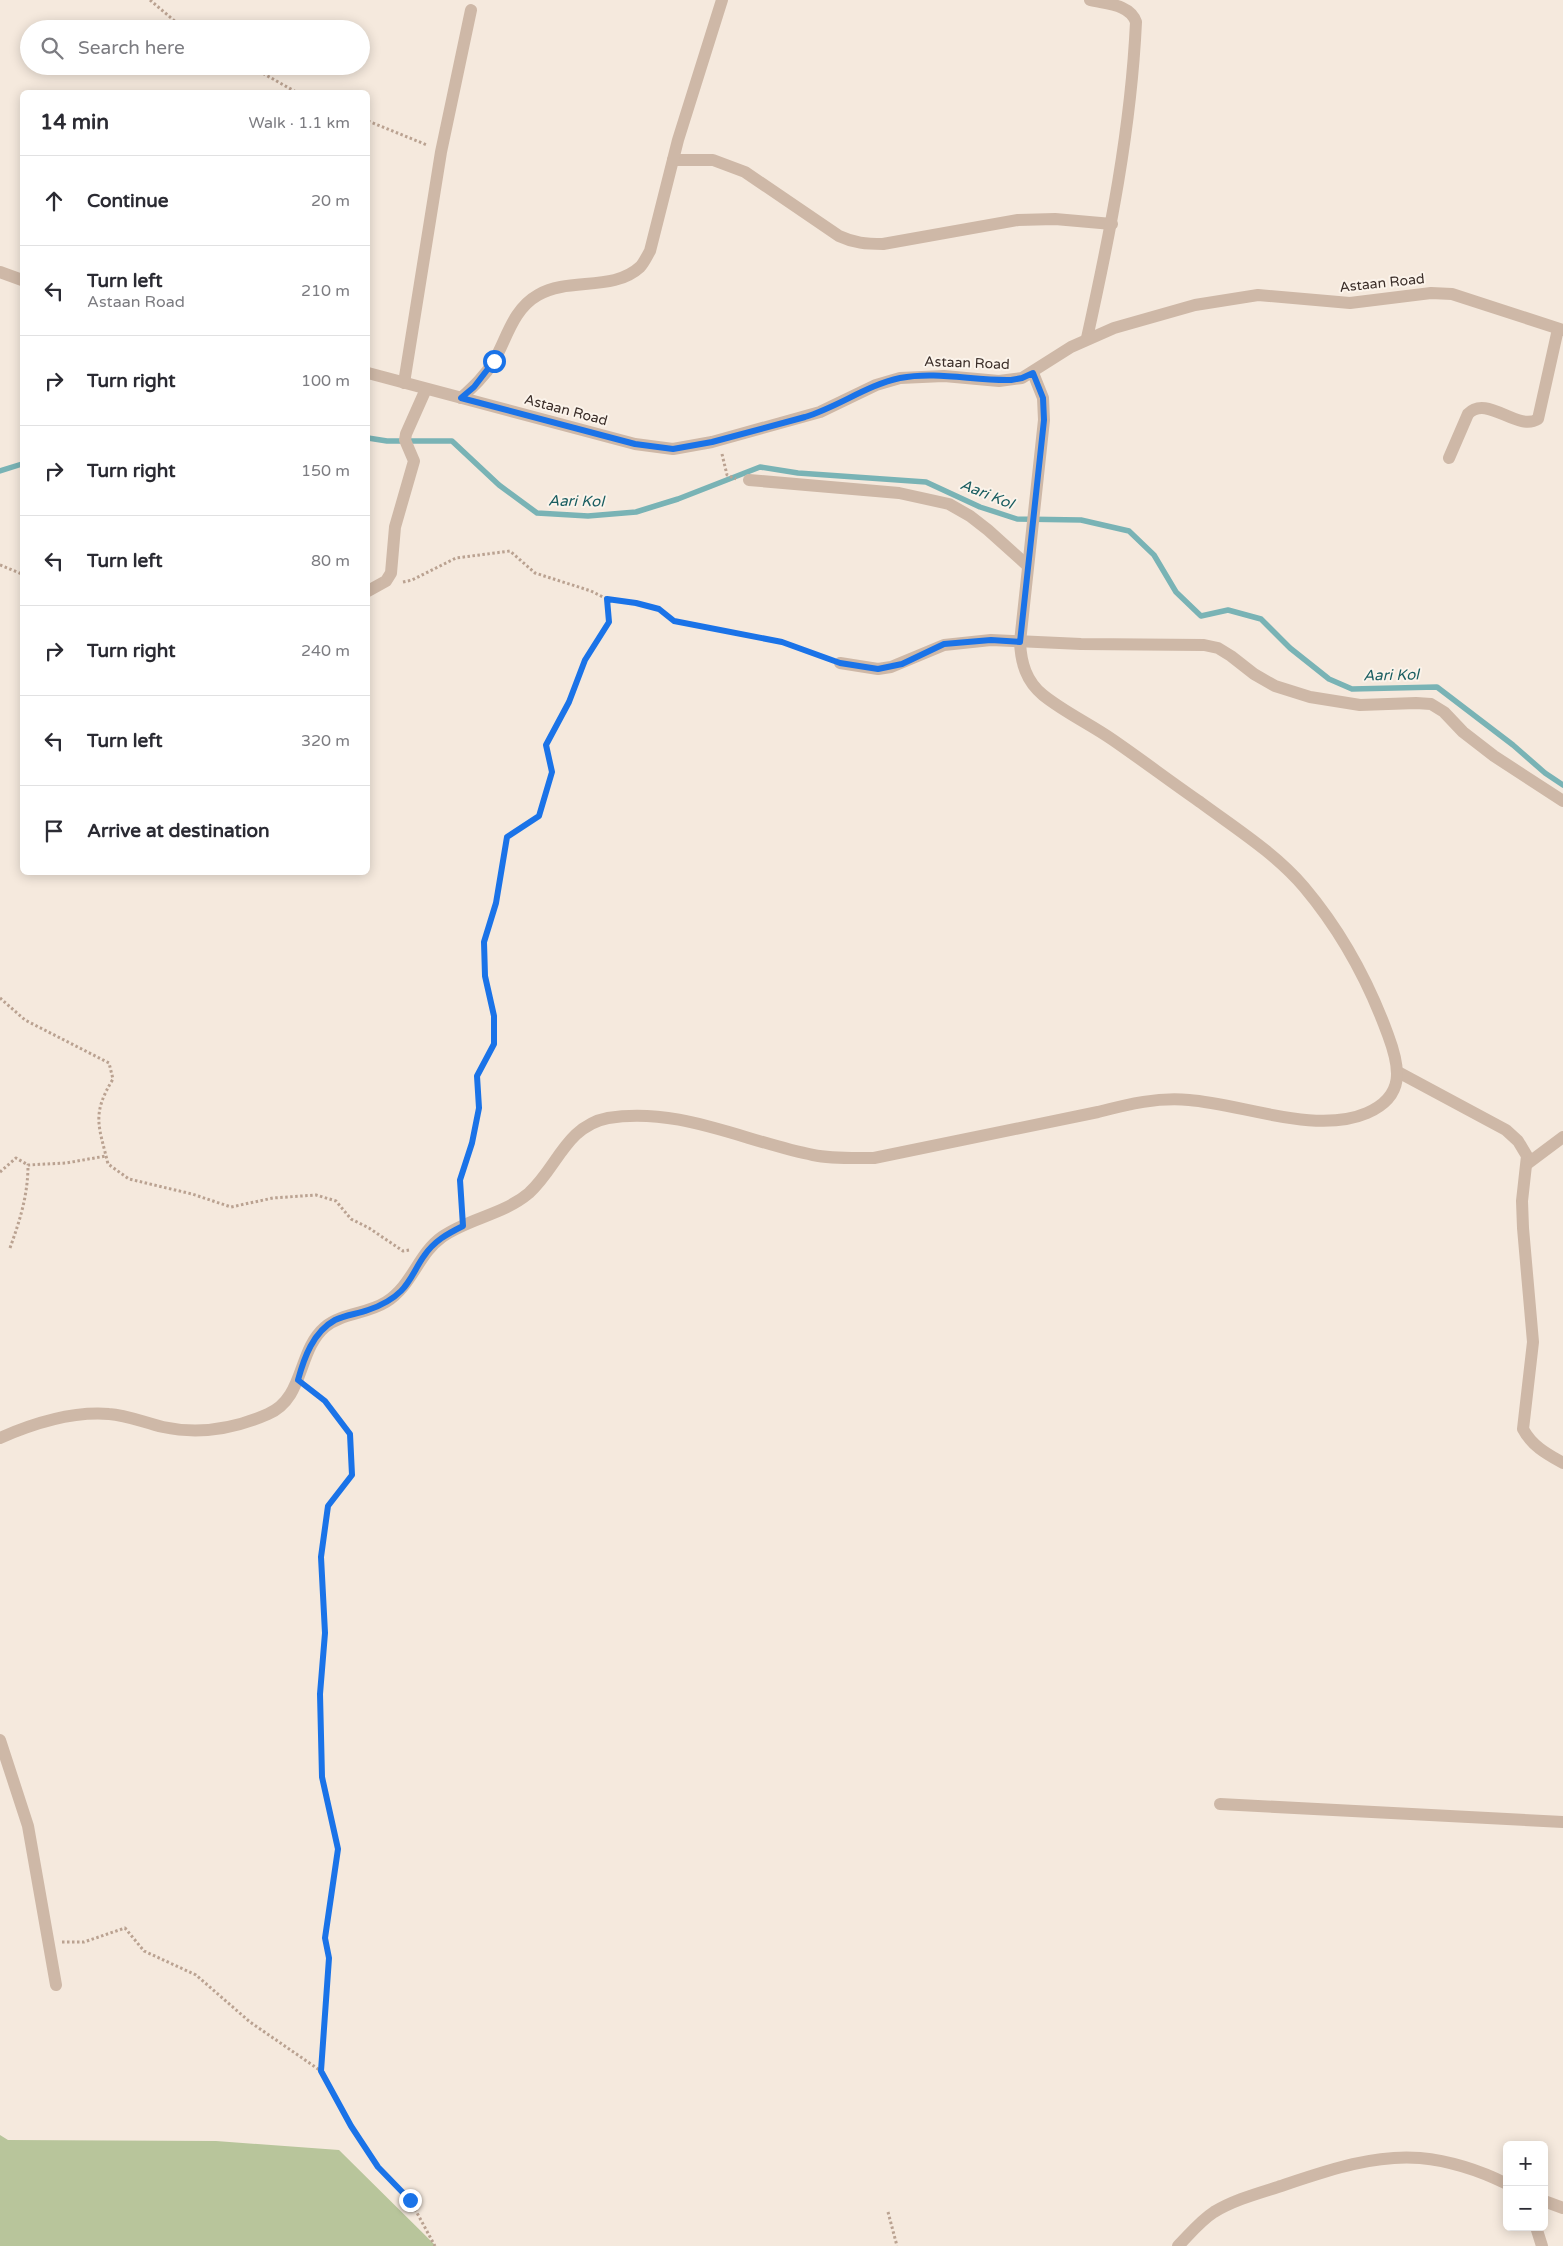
<!DOCTYPE html>
<html lang="en">
<head>
<meta charset="utf-8">
<style>
  body { margin:0; font-family:"Varela Round",sans-serif; background:#f2f2f3; color:#2b2b33 }
  .controls { position:absolute; right:15px; bottom:15px; display:grid; overflow:hidden; border-radius:8px; box-shadow:0 2px 12px #0003 }
  .controls button { width:45px; height:45px; display:grid; place-items:center; padding:0; border:0; border-bottom:1px solid #e1e1e2; background:#fff; color:#2b2b33; font:25px sans-serif }
  .stop { position:absolute; width:15px; height:15px; margin:-11px; border:4px solid #1a73e8; border-radius:50%; background:#fff }
  .stop.end { background:#1a73e8; border-color:#fff; box-shadow:0 1px 5px #0008 }
  .list { margin:0; padding:0; list-style:none }
  h2 { display:flex; justify-content:space-between; align-items:center; height:65px; margin:0; padding:0 20px; font-size:21px }
  h2 small { font-size:16px; font-weight:400; color:#7c7c81 }
  .list li { display:grid; grid-template-columns:32px 1fr auto; gap:15px; align-items:center; box-sizing:border-box; height:90px; padding:0 20px; border-top:1px solid #e1e1e2 }
  .list b { display:block; font-size:19px; white-space:nowrap }
  .list p { margin:0; font-size:16px; white-space:nowrap; color:#7c7c81 }
  .list em { font-size:16px; font-style:normal; color:#7c7c81 }
  .icon { flex:none; width:28px; height:28px; fill:none; stroke:currentColor; stroke-width:2; stroke-linecap:round; stroke-linejoin:round }
  .map { position:relative; flex:none; width:1563px; height:2246px; overflow:hidden }
  .search { position:absolute; background:#fff; box-shadow:0 2px 12px #0003; left:20px; top:20px; width:350px; height:55px; display:flex; align-items:center; gap:12px; box-sizing:border-box; padding:0 18px; border-radius:28px; color:#7c7c81; font-size:19px }
  .panel { position:absolute; background:#fff; box-shadow:0 2px 12px #0003; left:20px; top:90px; width:350px; height:785px; border-radius:8px }
  .map>svg:first-child { display:block }
  .green { fill:#b8c59b }
  .lines { fill:none; stroke-linecap:round; stroke-linejoin:round }
  .stream { stroke:#79b3b5; stroke-width:5.5 }
  .path { stroke:#baa291; stroke-width:3; stroke-dasharray:2.5 2.5; stroke-linecap:butt }
  .minor { stroke:#ceb8a7; stroke-width:12 }
  .route { stroke:#1a73e8; stroke-width:6 }
  .labels { text-anchor:middle; dominant-baseline:central; stroke-width:4; stroke-linejoin:round; paint-order:stroke }
  .street-label { font-size:14px; fill:#3a2d28; stroke:#fbf3ea }
  .water-label { font-size:15px; font-style:italic; fill:#195d60; stroke:#fbf3ea }
</style>
</head>
<body>
<div class="map">
<svg width="1563" height="2246" viewBox="0 0 1563 2246">
  <rect width="100%" height="100%" fill="#f5e9dd"/>
  <path class="green" d="M0,2135L8,2140L216,2141L339,2150L436,2246H0Z"/>
  <g class="lines">
    <g class="stream">
      <path d="M368,438L387,441H452L499,485L537,513L588,516L636,512L678,499L760,467L798,473L926,482L980,507L1017,519L1081,520L1129,531L1154,555L1176,592L1201,616L1228,610L1261,619L1290,648L1329,679L1352,689L1437,687L1513,745L1545,773L1563,785"/>
      <path d="M0,471L22,464"/>
    </g>
    <g class="path">
      <path d="M150,0L184,29"/>
      <path d="M250,66L296,92"/>
      <path d="M368,121L427,145"/>
      <path d="M722,454L727,475L736,479"/>
      <path d="M0,565L22,574"/>
      <path d="M403,582L412,580L456,558L510,551L535,573L591,591L607,599L609,622L585,660L569,703L546,745L552,772L539,816L507,837L496,903L484,942L485,976L494,1016V1044L477,1076L479,1107L472,1143L459,1180L462,1210"/>
      <path d="M607,599L636,603L659,609L674,621L782,642L826,658"/>
      <path d="M0,998L25,1020L109,1063L113,1079C91,1115 99,1126 108,1164L129,1179L192,1194L231,1207L273,1198L316,1195L336,1201L351,1219L369,1228L403,1251L409,1250"/>
      <path d="M0,1172L16,1158L28,1165"/>
      <path d="M10,1248C20,1220 28,1195 28,1165L66,1163L106,1156"/>
      <path d="M308,1388L325,1401L350,1434L352,1475L328,1507L321,1557L325,1633L320,1694L322,1777L338,1849L325,1938L329,1958L321,2071L351,2126L378,2167L410,2200L435,2246"/>
      <path d="M62,1942H84L125,1928L144,1951L196,1975L250,2022L321,2071"/>
      <path d="M888,2212L897,2246"/>
    </g>
    <g class="minor">
      <path d="M673,160H713L745,172L839,236C854,243 866,244 883,244L1018,220L1055,219L1112,224"/>
      <path d="M0,272L22,280"/>
      <path d="M1087,338C1110,234 1131,129 1136,22C1130,4 1106,4 1090,0"/>
      <path d="M368,373L635,444L673,449L712,442L820,412L876,385L900,378L944,376L999,381L1022,378L1071,347L1114,328L1195,305L1258,295L1350,303L1431,293L1452,294L1563,330"/>
      <path d="M404,383L441,152L471,10"/>
      <path d="M461,398C473,387 485,376 494,361C507,338 513,309 538,295C569,277 613,292 640,267C644,263 647,256 650,251L678,140L722,0"/>
      <path d="M1449,458L1468,414C1487,394 1517,432 1538,419L1558,329"/>
      <path d="M749,480L899,493L949,504L970,516L988,530L1028,566"/>
      <path d="M368,591L386,581L391,573L395,527L414,461L405,440L406,434L426,389"/>
      <path d="M840,663L878,669L891,667L944,645L991,640L1081,644L1204,645L1218,648L1231,656L1254,674L1275,686L1310,697L1360,705L1416,703L1431,704L1444,712L1463,732L1494,756L1563,801"/>
      <path d="M1398,1072L1506,1130L1518,1141L1527,1156L1522,1201L1523,1228L1533,1342L1523,1429C1532,1446 1547,1454 1563,1463"/>
      <path d="M1527,1164L1563,1137"/>
      <path d="M0,1438C34,1423 71,1411 109,1414C127,1415 145,1423 163,1427C200,1435 234,1429 268,1414C305,1398 297,1351 325,1327C342,1313 367,1314 386,1302C412,1286 418,1254 442,1237C469,1218 503,1215 529,1193C557,1168 566,1126 608,1118C678,1106 746,1142 813,1155C833,1159 854,1158 874,1158L1098,1112C1129,1104 1158,1097 1189,1100C1242,1104 1316,1135 1367,1113C1406,1096 1400,1067 1388,1035C1368,980 1341,931 1304,887C1275,853 1235,828 1200,802C1171,782 1142,760 1113,740C1090,724 1064,712 1043,695C1026,681 1021,663 1020,642L1044,420L1043,398L1033,373"/>
      <path d="M0,1740L28,1826L56,1985"/>
      <path d="M1220,1804L1563,1822"/>
      <path d="M1544,2201L1563,2208"/>
      <path d="M1536,2227L1542,2246"/>
      <path d="M1178,2246C1189,2235 1200,2221 1214,2212C1234,2200 1256,2194 1278,2187C1323,2172 1372,2154 1420,2158C1451,2161 1479,2170 1507,2184"/>
    </g>
  </g>
  <g class="lines">
    <path class="route" d="M410,2200L378,2167L351,2126L321,2071L329,1958L325,1938L338,1849L322,1777L320,1694L325,1633L321,1557L328,1506L352,1475L350,1434L325,1401L298,1380C304,1358 313,1332 335,1320C345,1315 357,1314 368,1310C380,1306 392,1300 401,1291C411,1281 416,1267 424,1256C434,1241 447,1234 463,1226L460,1180L472,1143L479,1108L477,1076L494,1044V1016L485,976L484,942L496,903L507,837L539,816L552,772L546,745L569,702L585,660L609,622L607,599L636,603L659,609L674,621L782,642L840,663L878,669L902,664L944,644L991,640L1020,642L1044,420L1043,398L1033,373L1022,378L1011,380C974,381 937,371 900,378C867,385 838,407 805,417L712,442L673,449L635,444L461,398L474,387L494,361"/>
  </g>
  <g class="labels">
    <g class="street-label">
      <text transform="translate(1382 283) rotate(-6)">Astaan Road</text>
      <text transform="translate(967 363) rotate(2)">Astaan Road</text>
      <text transform="translate(566 410) rotate(15)">Astaan Road</text>
    </g>
    <g class="water-label">
      <text transform="translate(987 494) rotate(22)">Aari Kol</text>
      <text transform="translate(576 501) rotate(1)">Aari Kol</text>
      <text transform="translate(1391 675) rotate(-1)">Aari Kol</text>
    </g>
  </g>
</svg>
<div class="controls">
<button>+</button>
<button>−</button>
</div>
<div class="stop" style="left:494px;top:361px"></div>
<div class="stop end" style="left:410px;top:2200px"></div>
<div class="search"><svg class="icon" aria-label="search" viewBox="0 0 24 24"><circle cx="10" cy="10" r="6"/><path d="M15 15l6 6"/></svg>Search here</div>
<section class="panel">
<h2>14 min<small>Walk · 1.1 km</small></h2>
<ul class="list">
<li><svg class="icon" aria-label="ahead" viewBox="0 0 24 24"><path d="M12 20V5M6 11l6-6 6 6"/></svg><div><b>Continue</b></div><em>20 m</em></li>
<li><svg class="icon" aria-label="left" viewBox="0 0 24 24"><path d="M17 20v-9H6M10 6l-5 5 5 5"/></svg><div><b>Turn left</b><p>Astaan Road</p></div><em>210 m</em></li>
<li><svg class="icon" aria-label="right" viewBox="0 0 24 24"><path d="M7 20v-9h11M14 6l5 5-5 5"/></svg><div><b>Turn right</b></div><em>100 m</em></li>
<li><svg class="icon" aria-label="right" viewBox="0 0 24 24"><path d="M7 20v-9h11M14 6l5 5-5 5"/></svg><div><b>Turn right</b></div><em>150 m</em></li>
<li><svg class="icon" aria-label="left" viewBox="0 0 24 24"><path d="M17 20v-9H6M10 6l-5 5 5 5"/></svg><div><b>Turn left</b></div><em>80 m</em></li>
<li><svg class="icon" aria-label="right" viewBox="0 0 24 24"><path d="M7 20v-9h11M14 6l5 5-5 5"/></svg><div><b>Turn right</b></div><em>240 m</em></li>
<li><svg class="icon" aria-label="left" viewBox="0 0 24 24"><path d="M17 20v-9H6M10 6l-5 5 5 5"/></svg><div><b>Turn left</b></div><em>320 m</em></li>
<li><svg class="icon" aria-label="arrive" viewBox="0 0 24 24"><path d="M6 21V4h12l-3 4 3 4H6"/></svg><div><b>Arrive at destination</b></div></li>
</ul>
</section>
</div>
</body>
</html>
